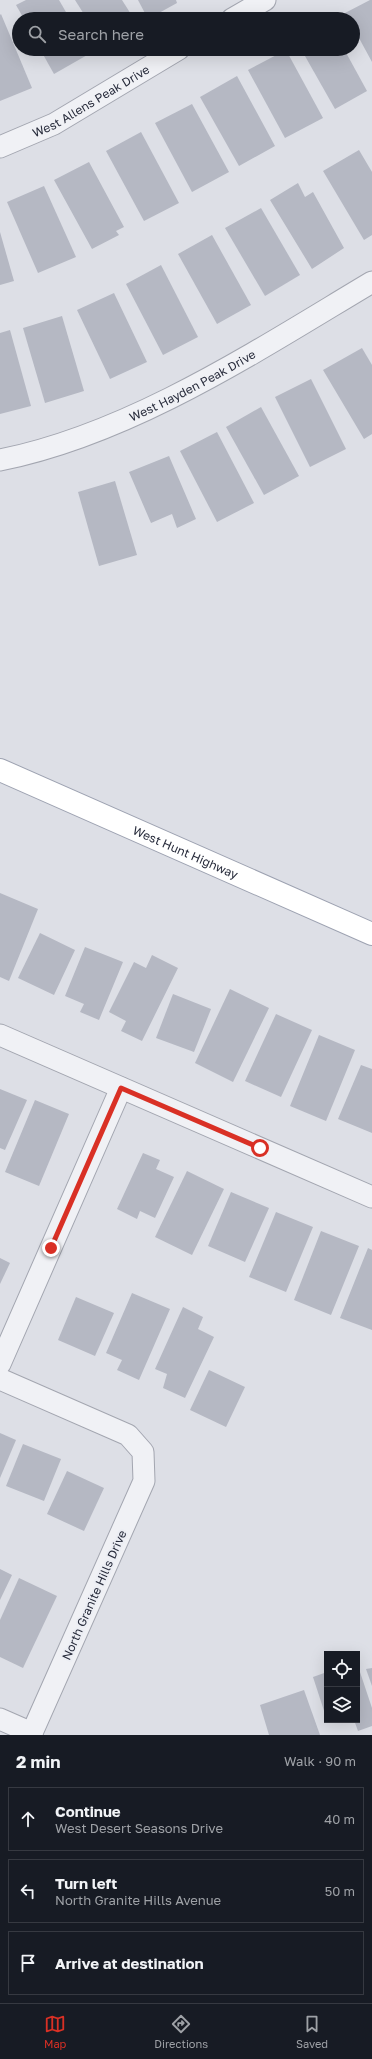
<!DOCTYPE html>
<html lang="en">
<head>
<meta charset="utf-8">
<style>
  body { margin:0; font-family:"Golos Text",sans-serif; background:#20242c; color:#f1f3f6 }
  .controls { position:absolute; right:12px; bottom:12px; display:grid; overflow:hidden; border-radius:0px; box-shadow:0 4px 16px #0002 }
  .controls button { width:36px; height:36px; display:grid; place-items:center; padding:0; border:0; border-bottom:1px solid #363941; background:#171b24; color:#f1f3f6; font:20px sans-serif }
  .stop { position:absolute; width:12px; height:12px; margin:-9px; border:3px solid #d93025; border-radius:50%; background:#fff }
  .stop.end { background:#d93025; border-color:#fff; box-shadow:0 1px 4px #0008 }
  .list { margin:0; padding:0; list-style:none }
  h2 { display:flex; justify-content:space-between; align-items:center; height:52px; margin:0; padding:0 16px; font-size:17px }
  h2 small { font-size:13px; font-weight:400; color:#9ea1a6 }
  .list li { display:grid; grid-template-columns:26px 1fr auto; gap:12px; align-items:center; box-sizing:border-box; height:64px; margin:0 8px 8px; padding:0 8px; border:1px solid #363941; border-radius:0px }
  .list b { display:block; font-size:15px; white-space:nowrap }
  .list p { margin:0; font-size:13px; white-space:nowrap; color:#9ea1a6 }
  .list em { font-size:13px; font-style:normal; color:#9ea1a6 }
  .icon { flex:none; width:22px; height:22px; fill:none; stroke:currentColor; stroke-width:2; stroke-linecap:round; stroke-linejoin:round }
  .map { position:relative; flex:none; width:372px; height:1735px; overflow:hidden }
  .search { position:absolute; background:#171b24; box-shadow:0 4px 16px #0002; left:12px; right:12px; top:12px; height:44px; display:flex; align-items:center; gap:10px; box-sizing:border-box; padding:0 14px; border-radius:22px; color:#9ea1a6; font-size:15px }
  .sheet { height:268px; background:#171b24 }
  nav { display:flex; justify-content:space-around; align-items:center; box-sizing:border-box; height:56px; border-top:1px solid #363941; background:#171b24; font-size:11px; color:#9ea1a6 }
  nav a { display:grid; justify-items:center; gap:2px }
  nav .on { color:#d93025 }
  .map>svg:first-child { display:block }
  .building { fill:#b5b8c3 }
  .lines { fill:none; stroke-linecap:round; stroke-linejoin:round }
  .street-casing { stroke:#a3a6b0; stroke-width:23 }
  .primary-casing { stroke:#9da2b1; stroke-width:24 }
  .street { stroke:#f0f1f5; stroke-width:21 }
  .primary { stroke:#fff; stroke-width:22 }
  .route { stroke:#d93025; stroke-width:5 }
  .labels { text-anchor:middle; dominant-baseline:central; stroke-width:4; stroke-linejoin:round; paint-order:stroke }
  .street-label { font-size:12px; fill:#282c3c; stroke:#eceef4 }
</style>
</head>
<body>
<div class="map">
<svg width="372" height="1735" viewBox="0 0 372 1735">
  <rect width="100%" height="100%" fill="#dddfe6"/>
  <g class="building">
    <path d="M26,0H59L70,19H24L16,5Z"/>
    <path d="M75,0H122L134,19H87Z"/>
    <path d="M138,0H176L177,3L148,19Z"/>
    <path d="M370,0H372V62L353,27V19H348L345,13Z"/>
    <path d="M1,14L32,88L0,101V15Z"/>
    <path d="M40,49H86L89,54L54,74Z"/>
    <path d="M301,49H344L367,91L335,109Z"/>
    <path d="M286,50L323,118L285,138L248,70Z"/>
    <path d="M237,76L275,146L239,166L200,97Z"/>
    <path d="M192,104L229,172L192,192L155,123Z"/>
    <path d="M141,132L179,203L144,221L106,151Z"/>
    <path d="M359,150L372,172V235L364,240L323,171Z"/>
    <path d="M89,162L124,227L116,231L119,235L92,249L54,180Z"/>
    <path d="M298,183L305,197L313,192L344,248L312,269L270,200Z"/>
    <path d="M44,186L76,257L38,273L7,202Z"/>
    <path d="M261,208L300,275L265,296L225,228Z"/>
    <path d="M0,232L14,281L0,285Z"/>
    <path d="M212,235L251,305L217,324L178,254Z"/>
    <path d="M161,265L198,337L163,355L126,284Z"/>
    <path d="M114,293L147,362L110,379L77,310Z"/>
    <path d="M62,316L84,391L45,403L23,328Z"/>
    <path d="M10,330L31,406L0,414V333Z"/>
    <path d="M362,348L372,365V434L364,439L323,370Z"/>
    <path d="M311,379L346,449L310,467L275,397Z"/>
    <path d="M261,407L299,476L264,495L226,427Z"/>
    <path d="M217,432L254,503L217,522L180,451Z"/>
    <path d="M169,456L196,519L177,528L172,514L151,523L129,472Z"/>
    <path d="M115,481L137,555L99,566L78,492Z"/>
    <path d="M0,893L38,909L9,981L0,977Z"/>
    <path d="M40,933L75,950L54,995L18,978Z"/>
    <path d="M85,947L123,962L99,1020L80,1012L84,1004L65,996Z"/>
    <path d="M152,955L178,968L142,1041L121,1031L126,1021L109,1012L134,962L146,968Z"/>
    <path d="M230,989L269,1008L233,1082L195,1063Z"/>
    <path d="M173,994L211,1009L194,1052L156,1038Z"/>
    <path d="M276,1014L312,1030L281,1097L245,1081Z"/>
    <path d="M319,1035L355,1050L326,1121L290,1106Z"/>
    <path d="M361,1065L372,1069V1133L338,1119Z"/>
    <path d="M0,1089L27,1100L5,1150L0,1148Z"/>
    <path d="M35,1100L69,1114L39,1186L5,1172Z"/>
    <path d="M143,1153L160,1160L156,1169L174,1177L155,1218L140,1211L137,1219L117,1209Z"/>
    <path d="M187,1171L224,1189L192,1255L155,1237Z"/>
    <path d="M231,1192L269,1208L245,1262L208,1246Z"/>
    <path d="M276,1212L313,1227L286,1292L249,1277Z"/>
    <path d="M321,1231L359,1246L331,1315L294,1300Z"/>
    <path d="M368,1248L372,1250V1330L340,1318Z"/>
    <path d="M0,1258L10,1263L0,1284Z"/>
    <path d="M132,1293L170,1309L139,1380L117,1370L122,1360L106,1353Z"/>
    <path d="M76,1297L114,1313L95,1356L58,1340Z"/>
    <path d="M183,1307L203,1317L198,1329L214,1337L185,1398L163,1388L167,1374L155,1369Z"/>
    <path d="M209,1370L245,1387L226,1427L190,1410Z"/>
    <path d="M0,1433L16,1440L0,1478Z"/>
    <path d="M23,1444L61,1459L44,1501L6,1486Z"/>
    <path d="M67,1471L104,1488L84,1531L47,1514Z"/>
    <path d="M0,1569L12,1575L0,1600Z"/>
    <path d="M19,1578L57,1596L23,1668L0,1657V1620Z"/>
    <path d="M357,1663L372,1708V1726L358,1731L354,1720H357Z"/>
    <path d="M372,1668V1686L366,1669Z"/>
    <path d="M327,1672V1720L313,1677Z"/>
    <path d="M304,1690L320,1735H269L260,1705Z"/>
  </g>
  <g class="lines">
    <defs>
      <g id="street">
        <path d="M232,19L265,0"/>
        <path id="s1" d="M0,147L54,124L179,49"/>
        <path id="s2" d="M0,460C131,434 258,350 372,282"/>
        <path d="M0,1035L372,1197"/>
        <path d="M0,1364L121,1088"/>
        <path d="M0,1379L128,1435L143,1452L144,1481L31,1735"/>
        <path d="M0,1719L32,1733"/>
      </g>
      <g id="primary">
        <path id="s3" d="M0,770L372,934"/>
      </g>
    </defs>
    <use href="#street" class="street-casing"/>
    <use href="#primary" class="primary-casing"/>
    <use href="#street" class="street"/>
    <use href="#primary" class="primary"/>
  </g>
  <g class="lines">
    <path class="route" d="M51,1248L121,1088L260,1148"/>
  </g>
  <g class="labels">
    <g class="street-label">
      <text stroke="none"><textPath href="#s1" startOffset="102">West Allens Peak Drive</textPath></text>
      <text stroke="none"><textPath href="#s2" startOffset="207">West Hayden Peak Drive</textPath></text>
      <text stroke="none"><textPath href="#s3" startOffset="203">West Hunt Highway</textPath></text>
      <text transform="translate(94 1595) rotate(-66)">North Granite Hills Drive</text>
    </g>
  </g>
</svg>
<div class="controls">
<button><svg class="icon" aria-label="locate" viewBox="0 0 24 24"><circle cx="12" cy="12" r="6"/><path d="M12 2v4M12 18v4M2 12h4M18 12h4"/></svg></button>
<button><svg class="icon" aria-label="layers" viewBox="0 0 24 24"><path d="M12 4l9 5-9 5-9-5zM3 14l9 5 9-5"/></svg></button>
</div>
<div class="stop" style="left:260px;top:1148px"></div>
<div class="stop end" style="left:51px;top:1248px"></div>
<div class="search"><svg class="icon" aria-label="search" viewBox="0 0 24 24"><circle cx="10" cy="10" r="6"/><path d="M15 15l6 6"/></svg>Search here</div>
</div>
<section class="sheet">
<h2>2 min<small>Walk · 90 m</small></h2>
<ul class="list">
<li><svg class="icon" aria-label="ahead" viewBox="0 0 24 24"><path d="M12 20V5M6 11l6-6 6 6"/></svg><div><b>Continue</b><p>West Desert Seasons Drive</p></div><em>40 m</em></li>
<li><svg class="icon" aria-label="left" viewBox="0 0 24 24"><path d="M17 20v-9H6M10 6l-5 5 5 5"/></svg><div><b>Turn left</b><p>North Granite Hills Avenue</p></div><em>50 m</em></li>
<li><svg class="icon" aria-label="arrive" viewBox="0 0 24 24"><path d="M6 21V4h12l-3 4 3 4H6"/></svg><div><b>Arrive at destination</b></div></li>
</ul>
</section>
<nav>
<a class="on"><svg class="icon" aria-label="map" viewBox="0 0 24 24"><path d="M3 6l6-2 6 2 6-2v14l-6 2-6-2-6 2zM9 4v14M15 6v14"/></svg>Map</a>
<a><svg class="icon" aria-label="directions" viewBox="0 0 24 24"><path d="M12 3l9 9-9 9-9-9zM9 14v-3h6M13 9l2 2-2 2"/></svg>Directions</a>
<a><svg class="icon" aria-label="saved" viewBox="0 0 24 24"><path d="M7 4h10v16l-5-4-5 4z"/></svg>Saved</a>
</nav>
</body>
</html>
